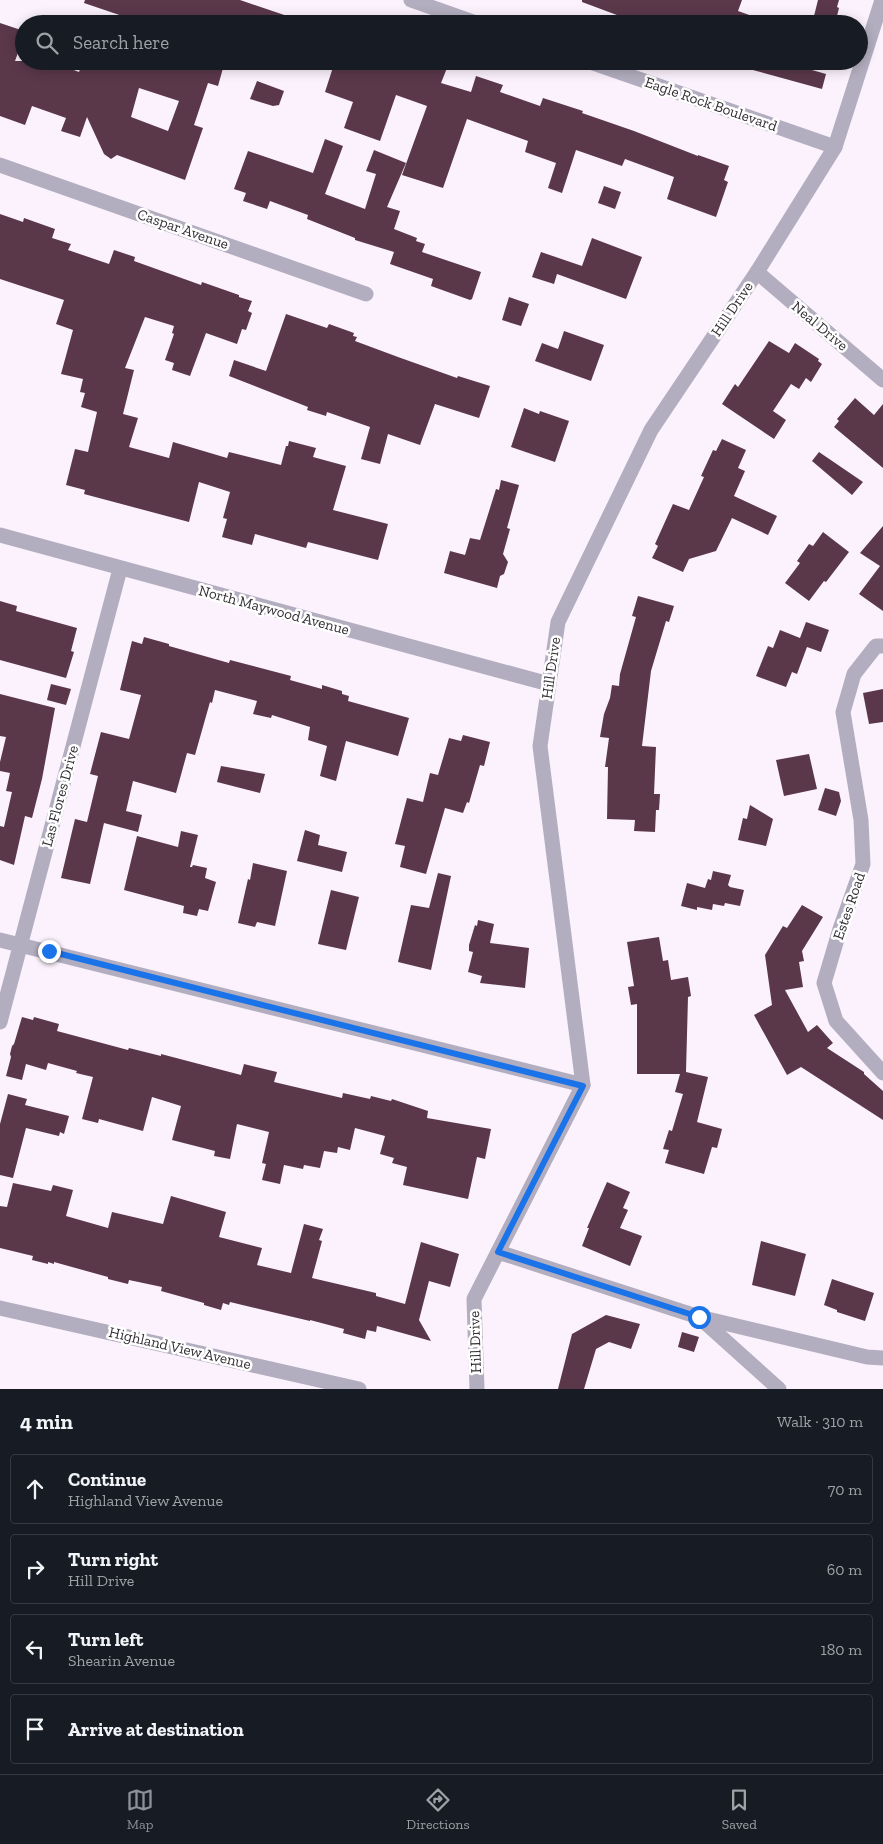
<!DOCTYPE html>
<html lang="en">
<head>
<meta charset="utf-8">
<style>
  body { margin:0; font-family:"Zilla Slab",serif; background:#20242c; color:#f1f3f6 }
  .stop { position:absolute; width:15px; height:15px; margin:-11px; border:4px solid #1a73e8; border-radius:50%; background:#fff }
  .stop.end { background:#1a73e8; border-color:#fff; box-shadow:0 1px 5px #0008 }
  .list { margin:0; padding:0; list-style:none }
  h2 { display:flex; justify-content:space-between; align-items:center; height:65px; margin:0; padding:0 20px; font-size:21px }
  h2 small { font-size:16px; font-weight:400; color:#9ea1a6 }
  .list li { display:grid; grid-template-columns:32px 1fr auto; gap:15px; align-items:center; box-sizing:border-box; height:70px; margin:0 10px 10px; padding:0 10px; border:1px solid #363941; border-radius:5px }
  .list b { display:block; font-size:19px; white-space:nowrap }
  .list p { margin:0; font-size:16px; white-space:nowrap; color:#9ea1a6 }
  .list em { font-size:16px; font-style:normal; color:#9ea1a6 }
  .icon { flex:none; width:28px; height:28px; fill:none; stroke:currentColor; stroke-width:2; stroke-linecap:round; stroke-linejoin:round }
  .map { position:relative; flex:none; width:883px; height:1389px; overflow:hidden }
  .search { position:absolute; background:#171b24; box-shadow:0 2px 12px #0003; left:15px; right:15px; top:15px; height:55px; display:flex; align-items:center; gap:12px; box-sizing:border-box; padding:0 18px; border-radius:28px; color:#9ea1a6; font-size:19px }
  .sheet { height:385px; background:#171b24 }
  nav { display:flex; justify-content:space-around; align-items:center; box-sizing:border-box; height:70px; border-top:1px solid #363941; background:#171b24; font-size:14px; color:#9ea1a6 }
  nav a { display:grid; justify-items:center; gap:2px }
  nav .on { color:#8c9099 }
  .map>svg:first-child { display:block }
  .building { fill:#5a384a; fill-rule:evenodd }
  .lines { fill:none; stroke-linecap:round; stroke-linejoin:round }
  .street { stroke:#b3aebf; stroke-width:15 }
  .route { stroke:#1a73e8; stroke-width:6 }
  .labels { text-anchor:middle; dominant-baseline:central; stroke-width:5; stroke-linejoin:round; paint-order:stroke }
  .street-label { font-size:15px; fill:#332f34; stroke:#fff }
</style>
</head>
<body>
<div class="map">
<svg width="883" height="1389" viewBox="0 0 883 1389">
  <rect width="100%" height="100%" fill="#fcf2fd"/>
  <g class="building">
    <path d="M85,0H240L302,21V24H146L84,3Z"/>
    <path d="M582,0H742L738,11L769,22L768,24H641L582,2Z"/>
    <path d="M818,0H839L837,7L839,8L835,24H812Z"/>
    <path d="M0,23L24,31V36L15,61H50L79,72L83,61H225L218,86L208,83L194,125L203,128L185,180L117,155L111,159L104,154L87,117L80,137L61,131L66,118L32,106L25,125L0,116ZM139,88L179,101L168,131L131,117Z"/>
    <path d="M335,61H429L447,68L441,83L471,92L476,76L503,85L500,92L540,106L543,98L583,111L582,113L634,131L698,156V155L729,166L724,180L728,182L716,217L667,199L674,177L625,159L622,166L576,150L562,193L548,188L556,163L525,152L528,141L467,119L443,188L402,175L427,106L396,95L380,141L344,128L353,102L325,92Z"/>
    <path d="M738,61H814L812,70L826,74L822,89L738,66Z"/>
    <path d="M257,81L284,91L279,105L273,106L250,99Z"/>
    <path d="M325,139L343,146L325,194L365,209L376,174L366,171L374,150L406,163L387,207L400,211L394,229L417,238L416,241L425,244L422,252L481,272L472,299L470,300L431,286L433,279L390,264L394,252L355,240V238L307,219L308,215L270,201L267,209L243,201L246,193L234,189L248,151L313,173Z"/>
    <path d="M604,186L621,192L615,209L598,203Z"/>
    <path d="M0,214L23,222L24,218L55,229L52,238L71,244L68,250L109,264L114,250L135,257L134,261L201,285L202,282L239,295V297L252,301L248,311L252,313L246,330L242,329L237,344L206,333L190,376L172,370L174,363L165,360L174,334L172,333L174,326L145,317L125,368L134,370L123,414L138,418L129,447L169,458L173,442L227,458L229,452L281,465L286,446H288L289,441L316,448L313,457L346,466L333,510L388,524L378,560L308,542L306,548L255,534L252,545L222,537L227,519L223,518L230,492L199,482L189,522L84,494L85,490L66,485L75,449L88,452L97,412L81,407L85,393L80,392L83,379L61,374L73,330L56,324L64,300L0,279Z"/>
    <path d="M592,238L642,257L626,299L557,274L554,284L532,277L541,252L582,266Z"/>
    <path d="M509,297L529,304L521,326L502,320Z"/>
    <path d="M286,314L327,328L329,324L354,333L353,336L357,337L355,341L398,357L457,378L458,376L490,386L479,418L435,404L420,445L388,434L380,464L361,459L370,427L327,412L326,416L307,410L308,407L229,376L234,360L266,371Z"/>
    <path d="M564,331L604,345L591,381L535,361L542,343L558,349Z"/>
    <path d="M769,341L789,353L795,343L819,359L818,361L822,364L811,382L806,378L799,389L791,384L773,411L786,420L774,439L722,404L735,384L738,387Z"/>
    <path d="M855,398L874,415L883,404V468L834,427L839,421L837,419Z"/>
    <path d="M524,408L539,414L540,411L569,421L555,462L511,447Z"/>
    <path d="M722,439L746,450L738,468L745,471L734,496L777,516L768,535L732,518L716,551L689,559L683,572L652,558L658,546L655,544L673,504L689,510L704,477L701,476L713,450L716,451Z"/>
    <path d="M819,452L863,482L852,495L812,461Z"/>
    <path d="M501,480L519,485L507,528L510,529L503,554L508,562L504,574L500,576L497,588L444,573L450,551L465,555L470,538L480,540L496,489L499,490Z"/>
    <path d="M883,526V611L859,594L880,566L860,553Z"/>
    <path d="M823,532L849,552L826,582L824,581L809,601L785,583L800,563L797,561L809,544L813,546Z"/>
    <path d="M638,596L674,606L669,622L666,621L651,671L642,746L656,747L654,794H660L659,810H656L655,832L634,831L635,820L607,819L608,767H605L609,738L600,737L604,714L610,698L612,685L619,686L620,674L636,617L632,616Z"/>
    <path d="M0,601L17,606L16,611L77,628L71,651L74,652L66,678L0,660Z"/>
    <path d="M806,622L829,630L821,652L807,647L797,674L792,672L786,687L756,676L768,646L773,648L780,630L800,638Z"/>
    <path d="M144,637L169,644V646L229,663L230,660L291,676L290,680L322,689V685L342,691V694L349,696L348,701L409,718L398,756L346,741L336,781L320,776L327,746L308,740L310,727L272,715L271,718L253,714L257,701L215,690L212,703L210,702L195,755L187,753L176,793L133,781L126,811L142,815L138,832L104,823L90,884L61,878L75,819L87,822L98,776L90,774L101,732L129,739L141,695L120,690L132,641L142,644Z"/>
    <path d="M51,684L71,689L66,705L47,700Z"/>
    <path d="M883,689V722L869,724L863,693Z"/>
    <path d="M0,694L55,708L42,779L32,818L25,816L14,865L0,860V826L4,827L12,792L6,791L10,773L0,771V762L6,737L0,736Z"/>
    <path d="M463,735L490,742L484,766L480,765L469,803L467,802L463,813L445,808L426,874L400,867L405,846L395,844L407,798L423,802L430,773L438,775L449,738L461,741Z"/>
    <path d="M809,754L817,789L784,796L776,760Z"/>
    <path d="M221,766L265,774L260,793L217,782Z"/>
    <path d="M825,788L839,792L841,801L836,816L818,810Z"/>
    <path d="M750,805L773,819L766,846L738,840L743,818L747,819Z"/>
    <path d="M305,830L320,835L318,845L347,852L342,872L297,861Z"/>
    <path d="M181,831L198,835L190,867H192L193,865L207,868L205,878L216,882L208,911L199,909L197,916L183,913L184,906L124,890L137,836L178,847Z"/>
    <path d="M253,863L287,871L275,926L257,922L255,927L238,923L248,879L250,880Z"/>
    <path d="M713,871L731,875L728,885L730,887L744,890L740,906L725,903L724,906L713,904L712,910L697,907V910L681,906L687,883L705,888L708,879L711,880Z"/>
    <path d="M438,873L451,876L431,970L398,962L411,905L429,908Z"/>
    <path d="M331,890L359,897L346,950L318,944Z"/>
    <path d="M802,905L823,917L802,951L804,961L799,962L803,987L785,990L808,1032L817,1025L833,1043L827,1048L864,1072V1074L883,1091V1120L801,1067L787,1075L754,1015L772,1005L765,955L783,926L787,928Z"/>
    <path d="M478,920L494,924L490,943L529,948L525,988L480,983L482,976L468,972L473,952L469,951V945L475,925L477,926Z"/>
    <path d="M659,937L663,961L668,960L671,980L688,977L691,996L688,997L686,1072L708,1077L697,1122L722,1129L717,1148L712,1147L704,1174L665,1163L669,1150L663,1149L669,1130L672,1131L683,1094L675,1092L680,1074H637V1004L631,1005L628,987L634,986L627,942Z"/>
    <path d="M22,1017L33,1020L34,1017L59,1024L57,1031L128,1050L129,1048L161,1056V1054L241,1075L244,1064L277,1072L274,1082L342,1098L343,1093L370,1099L371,1096L391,1101L392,1099L428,1111L427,1118L491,1129L485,1159L477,1157L468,1199L403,1185L407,1167L392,1163L394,1158L380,1154L385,1136L355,1128L350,1150L338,1147L337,1153L324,1151L320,1168L304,1165L303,1169L284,1165L280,1184L262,1180L266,1164L262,1163L269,1132L237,1124L230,1159L214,1156L215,1151L172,1140L181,1106L152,1097L143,1131L99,1119L98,1123L82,1119L93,1077L76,1073L77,1071L48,1063L46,1070L26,1064L22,1080L6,1076L11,1057L10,1054L12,1046L14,1044Z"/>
    <path d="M8,1094L27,1099L25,1105L69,1116L64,1134L60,1132L59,1136L26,1128L13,1178L0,1175V1124Z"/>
    <path d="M607,1182L630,1192L623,1208L628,1210L620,1228L642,1236L630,1266L582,1246L589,1228H587Z"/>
    <path d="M13,1183L51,1191L53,1185L73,1190L66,1216L108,1228L112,1212L163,1224L171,1196L226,1212L219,1237L262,1248L257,1265L291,1273L304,1224L323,1229L319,1240L322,1241L312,1278L376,1293V1296L405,1304L421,1242L459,1254L450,1287L429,1281L419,1320L431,1341L377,1326L376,1332L367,1330L365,1339L343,1333L344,1329L310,1320V1321L230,1302L229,1305L223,1303L221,1310L204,1305V1303L161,1291L162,1287L129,1280L128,1284L108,1279V1277L54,1262V1264L48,1262V1264L32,1260L33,1256L0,1248V1206L7,1207Z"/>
    <path d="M761,1241L806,1254L795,1296L752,1285Z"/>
    <path d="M832,1279L874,1293L865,1321L837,1312V1310L824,1305Z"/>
    <path d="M606,1315L640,1324L631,1349L609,1342L596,1349L584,1389H558L572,1334Z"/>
    <path d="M682,1332L699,1337L694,1352L678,1347Z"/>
  </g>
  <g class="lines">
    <g class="street">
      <path d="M411,0L479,24"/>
      <path d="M587,61L835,147"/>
      <path d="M0,165L366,294"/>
      <path d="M757,272L883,380"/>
      <path d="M0,535L549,684"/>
      <path d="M883,646H876L854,674L843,712L861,820L863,864L840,929L824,983L836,1021L883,1073"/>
      <path d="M0,940L583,1085"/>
      <path d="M0,1022L120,569"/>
      <path d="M498,1252L699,1317L867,1357L883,1358"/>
      <path d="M0,1308L359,1389"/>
      <path d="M700,1318L779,1389"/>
      <path d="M477,1389L474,1299L583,1085L540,746L558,622L651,430L757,272L835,147L882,0"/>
    </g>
  </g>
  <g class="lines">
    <path class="route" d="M49,951L583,1086L498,1252L699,1317"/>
  </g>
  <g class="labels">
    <g class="street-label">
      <text transform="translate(711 104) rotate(19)">Eagle Rock Boulevard</text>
      <text transform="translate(183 229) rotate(19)">Caspar Avenue</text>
      <text transform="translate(732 309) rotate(-56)">Hill Drive</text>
      <text transform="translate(820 326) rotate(40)">Neal Drive</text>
      <text transform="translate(274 610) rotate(15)">North Maywood Avenue</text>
      <text transform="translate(551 668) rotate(-82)">Hill Drive</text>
      <text transform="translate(60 796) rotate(-75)">Las Flores Drive</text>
      <text transform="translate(849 906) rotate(-71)">Estes Road</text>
      <text transform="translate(475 1342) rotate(-92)">Hill Drive</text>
      <text transform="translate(180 1348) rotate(13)">Highland View Avenue</text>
    </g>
  </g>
</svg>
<div class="stop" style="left:699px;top:1317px"></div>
<div class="stop end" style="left:49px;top:951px"></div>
<div class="search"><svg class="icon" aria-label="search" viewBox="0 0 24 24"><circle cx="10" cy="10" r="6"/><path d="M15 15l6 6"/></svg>Search here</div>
</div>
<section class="sheet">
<h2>4 min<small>Walk · 310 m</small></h2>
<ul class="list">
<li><svg class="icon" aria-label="ahead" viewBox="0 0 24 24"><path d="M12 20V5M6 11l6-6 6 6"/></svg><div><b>Continue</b><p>Highland View Avenue</p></div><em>70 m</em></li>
<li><svg class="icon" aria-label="right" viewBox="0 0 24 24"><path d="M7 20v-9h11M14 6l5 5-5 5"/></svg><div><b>Turn right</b><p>Hill Drive</p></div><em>60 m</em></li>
<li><svg class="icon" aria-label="left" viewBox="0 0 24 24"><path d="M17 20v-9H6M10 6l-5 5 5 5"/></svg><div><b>Turn left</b><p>Shearin Avenue</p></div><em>180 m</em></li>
<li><svg class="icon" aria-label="arrive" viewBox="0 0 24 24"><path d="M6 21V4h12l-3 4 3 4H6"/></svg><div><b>Arrive at destination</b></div></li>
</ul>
</section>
<nav>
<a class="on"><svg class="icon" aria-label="map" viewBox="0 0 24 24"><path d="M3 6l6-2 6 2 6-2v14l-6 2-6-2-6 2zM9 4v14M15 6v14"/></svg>Map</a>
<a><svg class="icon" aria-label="directions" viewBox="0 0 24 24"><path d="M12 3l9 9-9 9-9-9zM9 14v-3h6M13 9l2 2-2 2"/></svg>Directions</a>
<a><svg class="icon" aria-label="saved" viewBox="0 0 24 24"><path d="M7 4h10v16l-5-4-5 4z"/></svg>Saved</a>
</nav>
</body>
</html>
